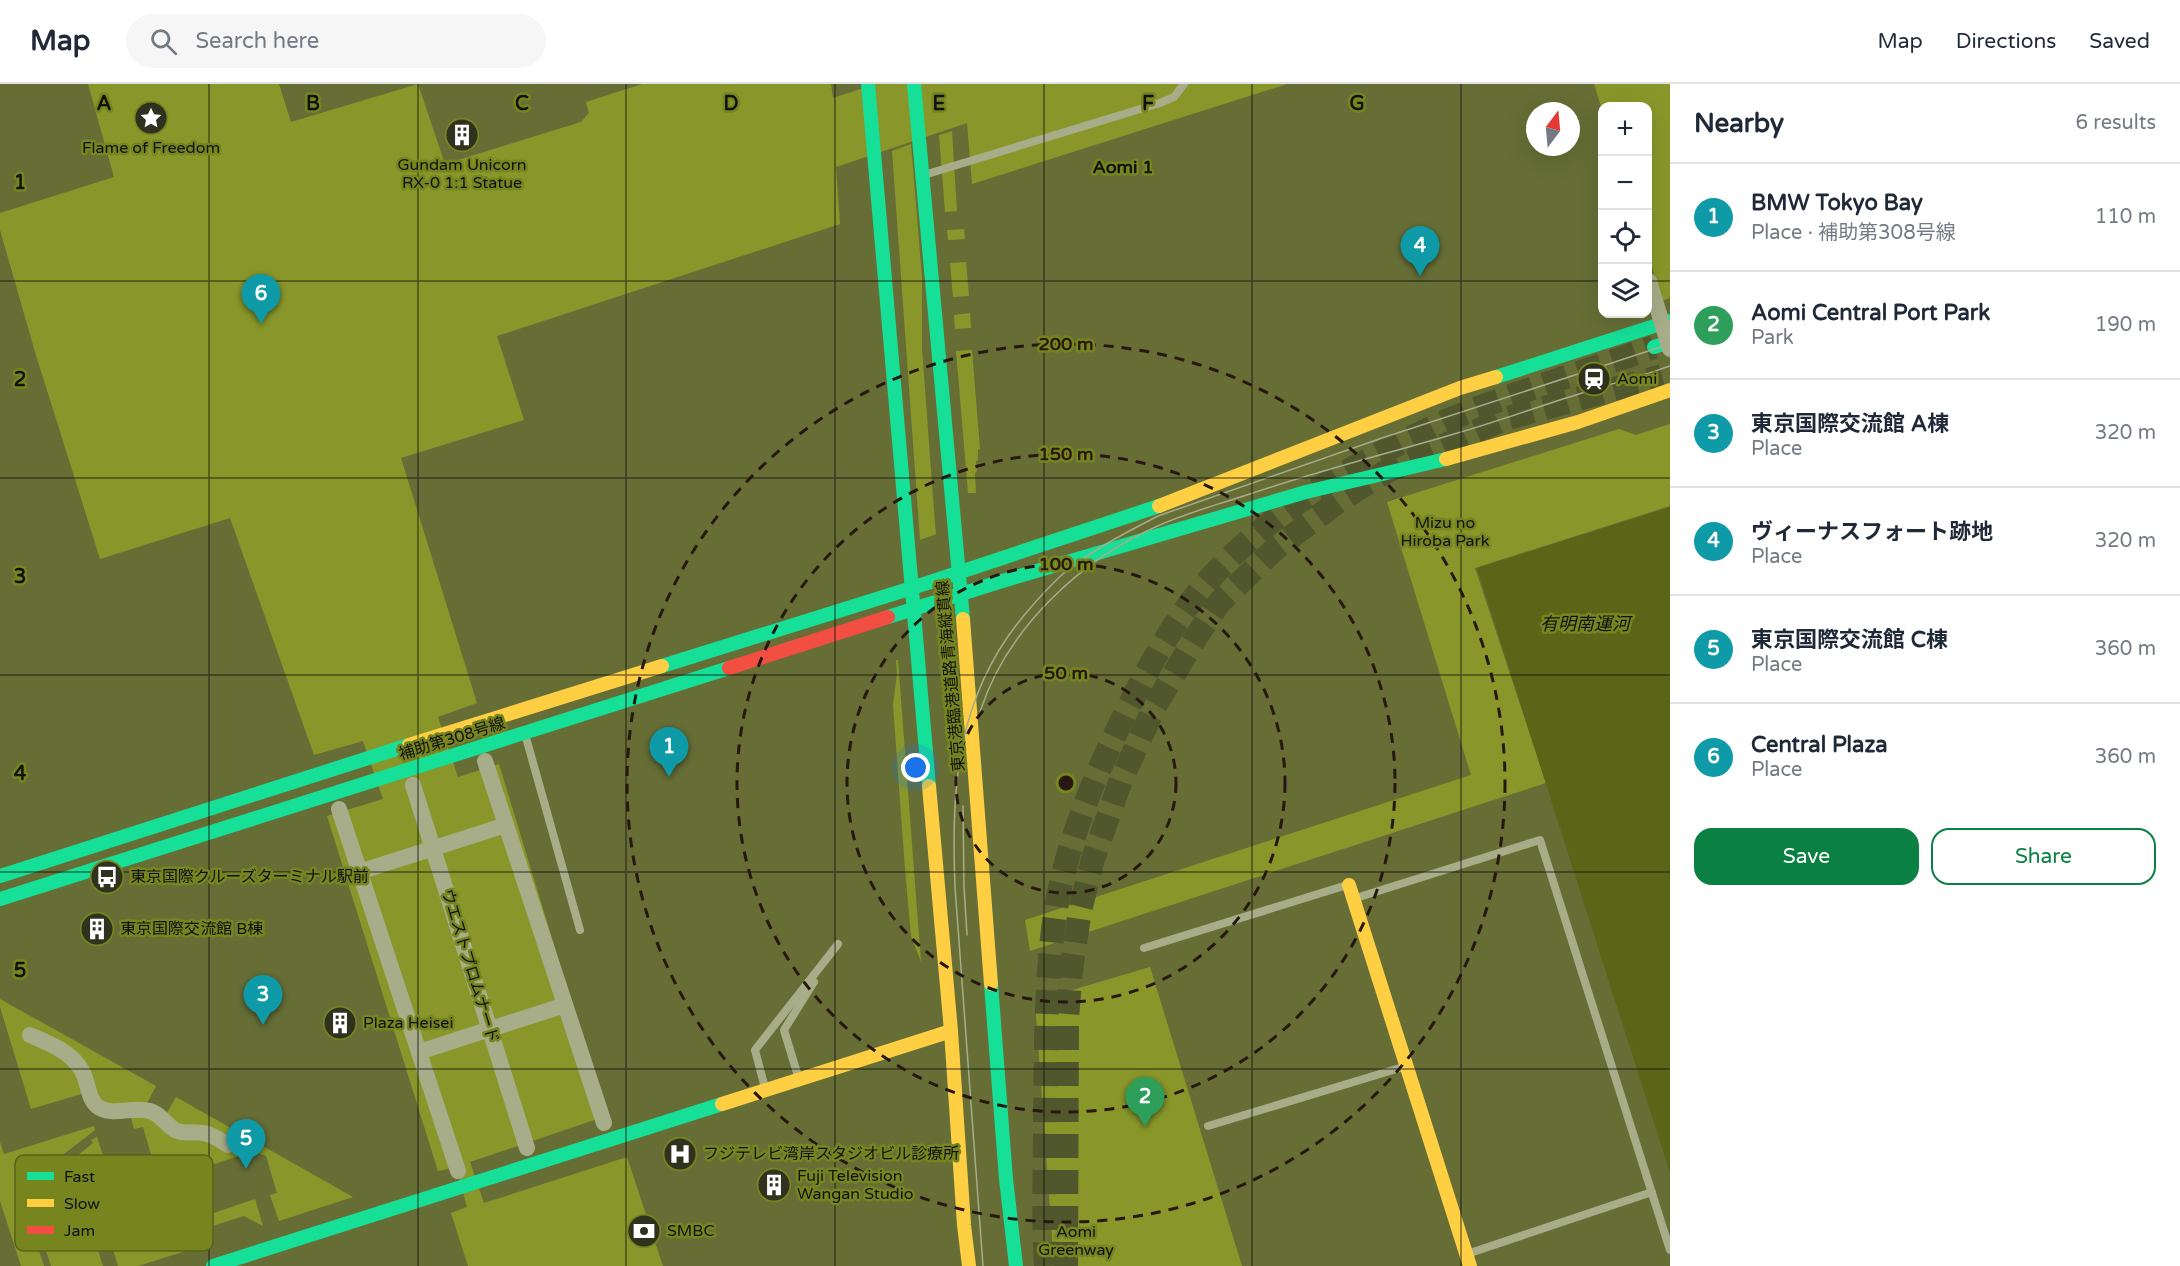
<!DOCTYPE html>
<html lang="en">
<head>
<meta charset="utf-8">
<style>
  body { margin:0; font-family:"Varela Round","Noto Sans JP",sans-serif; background:#f6f6f7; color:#1f2937 }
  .controls { position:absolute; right:18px; top:18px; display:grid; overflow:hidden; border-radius:12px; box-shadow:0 6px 24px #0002 }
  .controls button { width:54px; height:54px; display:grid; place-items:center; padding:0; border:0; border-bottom:2px solid #e0e1e3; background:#fff; color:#1f2937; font:30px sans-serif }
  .compass { position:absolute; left:1526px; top:18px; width:54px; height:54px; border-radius:50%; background:#fff; box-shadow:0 6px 24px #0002; rotate:16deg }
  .you { position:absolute; left:916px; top:684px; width:21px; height:21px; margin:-15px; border:4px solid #fff; border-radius:50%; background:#1a73e8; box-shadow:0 0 0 9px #1a73e833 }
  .badge { display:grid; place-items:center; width:39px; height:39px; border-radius:50%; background:#0b8043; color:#fff; font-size:20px; font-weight:700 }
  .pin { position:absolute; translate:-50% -50px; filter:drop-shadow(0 2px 3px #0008) }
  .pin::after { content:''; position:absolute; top:32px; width:21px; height:18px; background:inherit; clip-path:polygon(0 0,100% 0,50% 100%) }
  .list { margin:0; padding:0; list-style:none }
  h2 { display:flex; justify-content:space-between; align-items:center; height:78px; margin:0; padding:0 24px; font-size:26px }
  h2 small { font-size:20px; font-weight:400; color:#747a83 }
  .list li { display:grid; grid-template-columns:39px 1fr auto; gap:18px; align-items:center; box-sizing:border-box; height:108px; padding:0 24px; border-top:2px solid #e0e1e3 }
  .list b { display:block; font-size:22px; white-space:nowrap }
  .list p { margin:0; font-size:20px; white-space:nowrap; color:#747a83 }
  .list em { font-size:20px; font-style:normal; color:#747a83 }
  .actions { display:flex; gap:12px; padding:18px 24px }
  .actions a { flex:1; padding:14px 0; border:2px solid #0b8043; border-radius:18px; text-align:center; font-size:21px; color:#0b8043 }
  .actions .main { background:#0b8043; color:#fff }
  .icon { flex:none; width:33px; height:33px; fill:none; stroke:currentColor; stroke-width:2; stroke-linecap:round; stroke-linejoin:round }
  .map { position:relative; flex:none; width:1670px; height:1182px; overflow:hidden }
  header { display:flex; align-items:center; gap:36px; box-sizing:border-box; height:84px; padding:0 30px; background:#fff; border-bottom:2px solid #e0e1e3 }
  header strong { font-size:28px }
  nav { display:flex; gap:33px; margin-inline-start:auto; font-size:21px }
  .search { width:420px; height:54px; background:#f6f6f7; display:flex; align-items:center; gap:15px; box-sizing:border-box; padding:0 21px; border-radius:33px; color:#747a83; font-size:22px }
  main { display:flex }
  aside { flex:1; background:#fff }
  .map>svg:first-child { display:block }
  .green { fill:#89972a }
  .water { fill:#5a6518 }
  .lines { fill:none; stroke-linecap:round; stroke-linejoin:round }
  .secondary-tunnel { stroke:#51572d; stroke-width:24; stroke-dasharray:24 12; stroke-linecap:butt }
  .lane { stroke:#a7ad88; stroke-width:8 }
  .street { stroke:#a7ad88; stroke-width:16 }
  .fast { stroke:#16e098; stroke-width:14 }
  .slow { stroke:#ffcf43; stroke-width:14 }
  .jam { stroke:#f24e42; stroke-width:14 }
  .tram { stroke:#a7ac8a; stroke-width:1.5 }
  .street-bridge { stroke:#a7ad88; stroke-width:16 }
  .grid { fill:none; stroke:#111; stroke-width:1.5; stroke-opacity:0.55 }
  .ring { fill:none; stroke:#261810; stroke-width:3; stroke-dasharray:10 8 }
  .labels { text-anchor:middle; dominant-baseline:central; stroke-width:5; stroke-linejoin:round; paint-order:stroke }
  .poi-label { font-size:16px; fill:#111; stroke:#77851f; text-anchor:start }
  .park-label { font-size:16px; fill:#111; stroke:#77851f }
  .street-label { font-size:16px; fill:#111; stroke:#77851f }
  .neighbourhood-label { font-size:18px; font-weight:bold; fill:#111; stroke:#77851f }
  .water-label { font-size:18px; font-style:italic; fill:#111; stroke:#77851f }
  .key { fill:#77851f; stroke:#58621b; stroke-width:1.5 }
  .key-label { font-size:16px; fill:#111 }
  .grid-label { font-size:20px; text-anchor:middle; font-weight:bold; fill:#111; stroke:#77851f; stroke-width:5; stroke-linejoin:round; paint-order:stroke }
  .centre { fill:#261810; stroke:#77851f; stroke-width:3 }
  .ring-label { font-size:18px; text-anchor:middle; font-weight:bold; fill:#261810; stroke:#77851f; stroke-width:5; stroke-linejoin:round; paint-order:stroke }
</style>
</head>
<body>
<header>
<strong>Map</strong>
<div class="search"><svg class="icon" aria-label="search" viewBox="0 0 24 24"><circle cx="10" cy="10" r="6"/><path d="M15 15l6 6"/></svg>Search here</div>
<nav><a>Map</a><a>Directions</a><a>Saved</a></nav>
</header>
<main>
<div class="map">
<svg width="1670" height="1182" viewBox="0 0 1670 1182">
  <rect width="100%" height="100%" fill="#666e36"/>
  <g class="green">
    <path d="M88,0H279L291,38L418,0L445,80L581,38L589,29L586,18L642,0H831L833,14L876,0H1287L972,100L967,39L836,83L840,140L497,252L524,336L401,374L477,619L438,633L458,693L499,680L606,1032L470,1078L484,1119L627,1073L663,1182H468L451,1129L467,1123L456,1083L438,1087L327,732L383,715L363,657L314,671L230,434L100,475L35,268L0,146V129L114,93Z"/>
    <path d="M1594,0H1670V214L1662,217L1648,169V22H1602V26Z"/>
    <path d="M952,47L957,127L945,128L939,51Z"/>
    <path d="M911,60L922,193V264L935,440L936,450L920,456L892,67Z"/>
    <path d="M964,145L965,155L948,156L947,146Z"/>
    <path d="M966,178L969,212L953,213L950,179Z"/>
    <path d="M970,229L971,244L955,245L954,231Z"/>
    <path d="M972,266L980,365L978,366V376L976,377L977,387L975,389L976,409H968L956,267Z"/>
    <path d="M1670,340V422L1475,484L1546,699L1030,867L1025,836L1471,691L1387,418L1619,345L1636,351Z"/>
    <path d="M896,576H898L921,878L911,852L905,785L893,621L897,590Z"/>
    <path d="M1150,883L1242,1182H1054L1035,917Z"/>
    <path d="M0,915L156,1002L145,1023L108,1024L70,976L85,1009L31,1025L0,923Z"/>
    <path d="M176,1013L353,1113L279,1137L270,1111L277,1109L266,1072L248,1066L235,1059L191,1046L165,1032Z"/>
    <path d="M141,1029L202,1051L239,1072L159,1098L143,1043L134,1045L130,1030Z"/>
    <path d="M94,1042L95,1046L60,1073L56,1070L18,1100L47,1138L33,1148L44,1182H21L0,1117V1058L4,1070Z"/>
    <path d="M97,1053L131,1157L255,1115L263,1142L244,1132L203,1145L192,1165L138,1182H118L111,1159L97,1163L103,1182H51L41,1151L73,1128L79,1134L91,1125L88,1120L100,1111L73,1075L93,1059L91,1056Z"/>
  </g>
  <path class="water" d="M1670,423V1089L1477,484Z"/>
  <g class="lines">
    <g class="secondary-tunnel">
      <path d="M1046,1182C1043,1135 1045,1087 1045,1040C1046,967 1045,895 1056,824C1068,755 1096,688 1127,626C1148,584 1171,542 1201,505C1236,463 1282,427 1329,398C1366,376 1405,356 1444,338C1511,309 1585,288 1654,263"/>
      <path d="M1066,1182L1067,934L1071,886L1080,826L1093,775L1121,696L1155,622L1196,553L1219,519L1275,465L1340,416L1389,386L1504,335L1662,292"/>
    </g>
    <g class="lane">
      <path d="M924,91L1160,19L1174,13L1184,0"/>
      <path d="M525,650L580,846"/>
      <path d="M1356,814L1540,756L1670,1166"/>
      <path d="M1144,864L1347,801"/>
      <path d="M798,992L784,946L814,898"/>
      <path d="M765,1004L755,966L838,860"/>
      <path d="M1208,1042L1403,983"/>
      <path d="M1467,1170L1652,1108"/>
    </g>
    <g class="street">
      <path d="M485,677L604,1039"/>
      <path d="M413,701L527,1064"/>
      <path d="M339,725L458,1087"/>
      <path d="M359,788L506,741"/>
      <path d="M30,951C49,959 72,968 82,987C89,998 87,1017 100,1024C115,1032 133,1022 150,1027C161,1030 166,1041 175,1046C184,1051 193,1047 203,1049C212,1050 220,1056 228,1061"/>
      <path d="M419,968L565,921"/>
    </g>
    <g class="fast">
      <path d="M868,0L929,702"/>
      <path d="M914,0L963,535"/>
      <path d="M1654,263L1670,258"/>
      <path d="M1496,293L1670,237"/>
      <path d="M888,533L999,498L1306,408L1446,375"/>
      <path d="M662,582L912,504L1159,422"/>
      <path d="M0,792L409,661"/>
      <path d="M0,815L729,584"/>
      <path d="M991,900L1006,1095L1016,1182"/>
      <path d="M213,1182L722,1020"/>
    </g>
    <g class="slow">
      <path d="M1446,375L1578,338L1670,306"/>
      <path d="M1159,422L1460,304L1496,293"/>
      <path d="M963,535L991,900"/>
      <path d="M409,661L662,582"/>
      <path d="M929,702L951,947L964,1141L969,1182"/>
      <path d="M1349,801L1470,1182"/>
      <path d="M722,1020L951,947"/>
    </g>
    <path class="jam" d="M729,584L888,533"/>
    <g class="tram">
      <path d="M980,628C1007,544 1081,475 1160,441C1189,428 1220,420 1250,410C1318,387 1386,370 1454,350C1496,338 1537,323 1579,310C1609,300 1640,293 1670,282"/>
      <path d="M963,722L964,803L967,851"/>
      <path d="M983,1182L955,803C951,701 957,610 1026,529C1038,515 1050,501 1064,489C1092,466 1125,449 1158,432L1382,354L1670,260"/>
    </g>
    <path class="street-bridge" d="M1649,197L1670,265"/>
  </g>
  <path class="grid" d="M209,0V1182M418,0V1182M626,0V1182M835,0V1182M1044,0V1182M1252,0V1182M1461,0V1182M0,197H1602M1648,197H1670M0,394H1670M0,591H1670M0,788H1670M0,985H1670"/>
  <g class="ring">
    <circle cx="1066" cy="699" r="110"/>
    <circle cx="1066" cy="699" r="219"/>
    <circle cx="1066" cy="699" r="329"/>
    <circle cx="1066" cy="699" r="439"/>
  </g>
  <defs>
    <symbol id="sight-disc" viewBox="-11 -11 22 22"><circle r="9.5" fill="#2f321e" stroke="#77851f"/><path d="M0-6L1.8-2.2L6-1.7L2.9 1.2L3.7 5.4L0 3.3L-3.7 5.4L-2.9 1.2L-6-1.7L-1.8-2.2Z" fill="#fff"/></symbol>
    <symbol id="building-disc" viewBox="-11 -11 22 22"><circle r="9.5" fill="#2f321e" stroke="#77851f"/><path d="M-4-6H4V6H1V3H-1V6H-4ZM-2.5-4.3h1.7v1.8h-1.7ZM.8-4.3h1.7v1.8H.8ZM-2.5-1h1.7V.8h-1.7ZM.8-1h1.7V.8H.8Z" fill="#fff"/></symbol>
    <symbol id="station-disc" viewBox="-11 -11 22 22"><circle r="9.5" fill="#2f321e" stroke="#77851f"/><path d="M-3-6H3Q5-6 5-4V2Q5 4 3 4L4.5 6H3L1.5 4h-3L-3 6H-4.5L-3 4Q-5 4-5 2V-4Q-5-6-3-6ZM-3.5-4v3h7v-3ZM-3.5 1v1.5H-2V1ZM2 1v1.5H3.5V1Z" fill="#fff"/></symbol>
    <symbol id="bus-disc" viewBox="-11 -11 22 22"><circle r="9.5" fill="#2f321e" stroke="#77851f"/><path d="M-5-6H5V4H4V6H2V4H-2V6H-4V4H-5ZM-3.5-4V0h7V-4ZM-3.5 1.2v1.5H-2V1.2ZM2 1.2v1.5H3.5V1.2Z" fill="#fff"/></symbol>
    <symbol id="hospital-disc" viewBox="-11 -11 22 22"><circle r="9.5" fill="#2f321e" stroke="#77851f"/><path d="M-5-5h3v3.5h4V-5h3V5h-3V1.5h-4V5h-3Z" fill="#fff"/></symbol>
    <symbol id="bank-disc" viewBox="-11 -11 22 22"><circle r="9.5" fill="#2f321e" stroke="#77851f"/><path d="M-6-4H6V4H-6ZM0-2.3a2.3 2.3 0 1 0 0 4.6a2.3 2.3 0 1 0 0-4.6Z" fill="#fff"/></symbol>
  </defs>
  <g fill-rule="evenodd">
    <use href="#sight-disc" x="132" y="15" width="38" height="38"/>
    <use href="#building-disc" x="443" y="32" width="38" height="38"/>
    <use href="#station-disc" x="1575" y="276" width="38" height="38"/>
    <use href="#bus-disc" x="88" y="774" width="38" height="38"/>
    <use href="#building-disc" x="78" y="826" width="38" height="38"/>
    <use href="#building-disc" x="321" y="920" width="38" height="38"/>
    <use href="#hospital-disc" x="661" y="1051" width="38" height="38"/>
    <use href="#building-disc" x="755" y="1082" width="38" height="38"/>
    <use href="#bank-disc" x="625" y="1128" width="38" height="38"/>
  </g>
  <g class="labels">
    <g class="poi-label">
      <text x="151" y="64" text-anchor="middle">Flame of Freedom</text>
      <text x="462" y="81" text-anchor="middle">Gundam Unicorn<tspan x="462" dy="18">RX-0 1:1 Statue</tspan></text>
      <text x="1617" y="295">Aomi</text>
      <text x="130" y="793">東京国際クルーズターミナル駅前</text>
      <text x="120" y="845">東京国際交流館 B棟</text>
      <text x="363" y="939">Plaza Heisei</text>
      <text x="703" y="1070">フジテレビ湾岸スタジオビル診療所</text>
      <text x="797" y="1092">Fuji Television<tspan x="797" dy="18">Wangan Studio</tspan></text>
      <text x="667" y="1147">SMBC</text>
    </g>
    <g class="park-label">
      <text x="1445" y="439">Mizu no<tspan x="1445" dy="18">Hiroba Park</tspan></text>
      <text x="1076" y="1148">Aomi<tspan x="1076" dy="18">Greenway</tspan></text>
    </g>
    <g class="street-label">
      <text transform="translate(951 592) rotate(-95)">東京港臨港道路青海縦貫線</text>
      <text transform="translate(452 655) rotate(-17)">補助第308号線</text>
      <text transform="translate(470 882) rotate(73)">ウエストプロムナード</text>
    </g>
    <g class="neighbourhood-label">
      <text x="1123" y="83">Aomi 1</text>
    </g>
    <g class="water-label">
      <text x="1585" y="540">有明南運河</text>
    </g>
  </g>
  <rect x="15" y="1071" width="198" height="96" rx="9" class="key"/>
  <rect x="27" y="1088" width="27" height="8" fill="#16e098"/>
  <rect x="27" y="1115" width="27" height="8" fill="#ffcf43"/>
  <rect x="27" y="1142" width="27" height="8" fill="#f24e42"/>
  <g class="key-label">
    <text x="64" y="1098">Fast</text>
    <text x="64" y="1125">Slow</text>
    <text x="64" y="1152">Jam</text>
  </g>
  <g class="grid-label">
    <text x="104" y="26">A</text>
    <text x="313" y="26">B</text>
    <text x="522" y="26">C</text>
    <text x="731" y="26">D</text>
    <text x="939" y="26">E</text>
    <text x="1148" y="26">F</text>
    <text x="1357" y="26">G</text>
    <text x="20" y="105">1</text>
    <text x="20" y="302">2</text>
    <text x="20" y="499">3</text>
    <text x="20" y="696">4</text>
    <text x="20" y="893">5</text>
  </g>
  <circle cx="1066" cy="699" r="9" class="centre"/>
  <g class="ring-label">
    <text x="1066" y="266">200 m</text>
    <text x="1066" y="376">150 m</text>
    <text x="1066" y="486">100 m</text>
    <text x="1066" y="595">50 m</text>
  </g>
</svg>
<div class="controls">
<button>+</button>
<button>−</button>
<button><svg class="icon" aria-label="locate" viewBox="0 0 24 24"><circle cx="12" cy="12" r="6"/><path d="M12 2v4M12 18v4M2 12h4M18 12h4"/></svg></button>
<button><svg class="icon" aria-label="layers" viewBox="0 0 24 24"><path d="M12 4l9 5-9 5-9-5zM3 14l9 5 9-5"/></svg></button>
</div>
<svg class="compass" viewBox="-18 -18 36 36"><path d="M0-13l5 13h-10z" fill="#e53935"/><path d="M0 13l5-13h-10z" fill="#747a83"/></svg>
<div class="you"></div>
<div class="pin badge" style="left:669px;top:693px;background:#0f9aa8">1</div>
<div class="pin badge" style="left:1145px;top:1043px;background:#2e9e5b">2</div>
<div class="pin badge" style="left:263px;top:941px;background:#0f9aa8">3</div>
<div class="pin badge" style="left:1420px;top:192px;background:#0f9aa8">4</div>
<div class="pin badge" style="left:246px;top:1085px;background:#0f9aa8">5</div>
<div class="pin badge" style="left:261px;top:240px;background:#0f9aa8">6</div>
</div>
<aside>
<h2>Nearby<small>6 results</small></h2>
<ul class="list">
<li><span class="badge" style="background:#0f9aa8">1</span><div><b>BMW Tokyo Bay</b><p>Place · 補助第308号線</p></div><em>110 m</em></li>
<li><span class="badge" style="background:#2e9e5b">2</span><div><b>Aomi Central Port Park</b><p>Park</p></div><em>190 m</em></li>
<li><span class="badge" style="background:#0f9aa8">3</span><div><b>東京国際交流館 A棟</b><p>Place</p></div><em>320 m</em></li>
<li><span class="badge" style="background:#0f9aa8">4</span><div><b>ヴィーナスフォート跡地</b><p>Place</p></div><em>320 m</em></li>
<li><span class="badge" style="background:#0f9aa8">5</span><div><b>東京国際交流館 C棟</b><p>Place</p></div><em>360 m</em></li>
<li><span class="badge" style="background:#0f9aa8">6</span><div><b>Central Plaza</b><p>Place</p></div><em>360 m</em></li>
</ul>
<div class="actions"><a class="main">Save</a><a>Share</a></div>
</aside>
</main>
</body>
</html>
